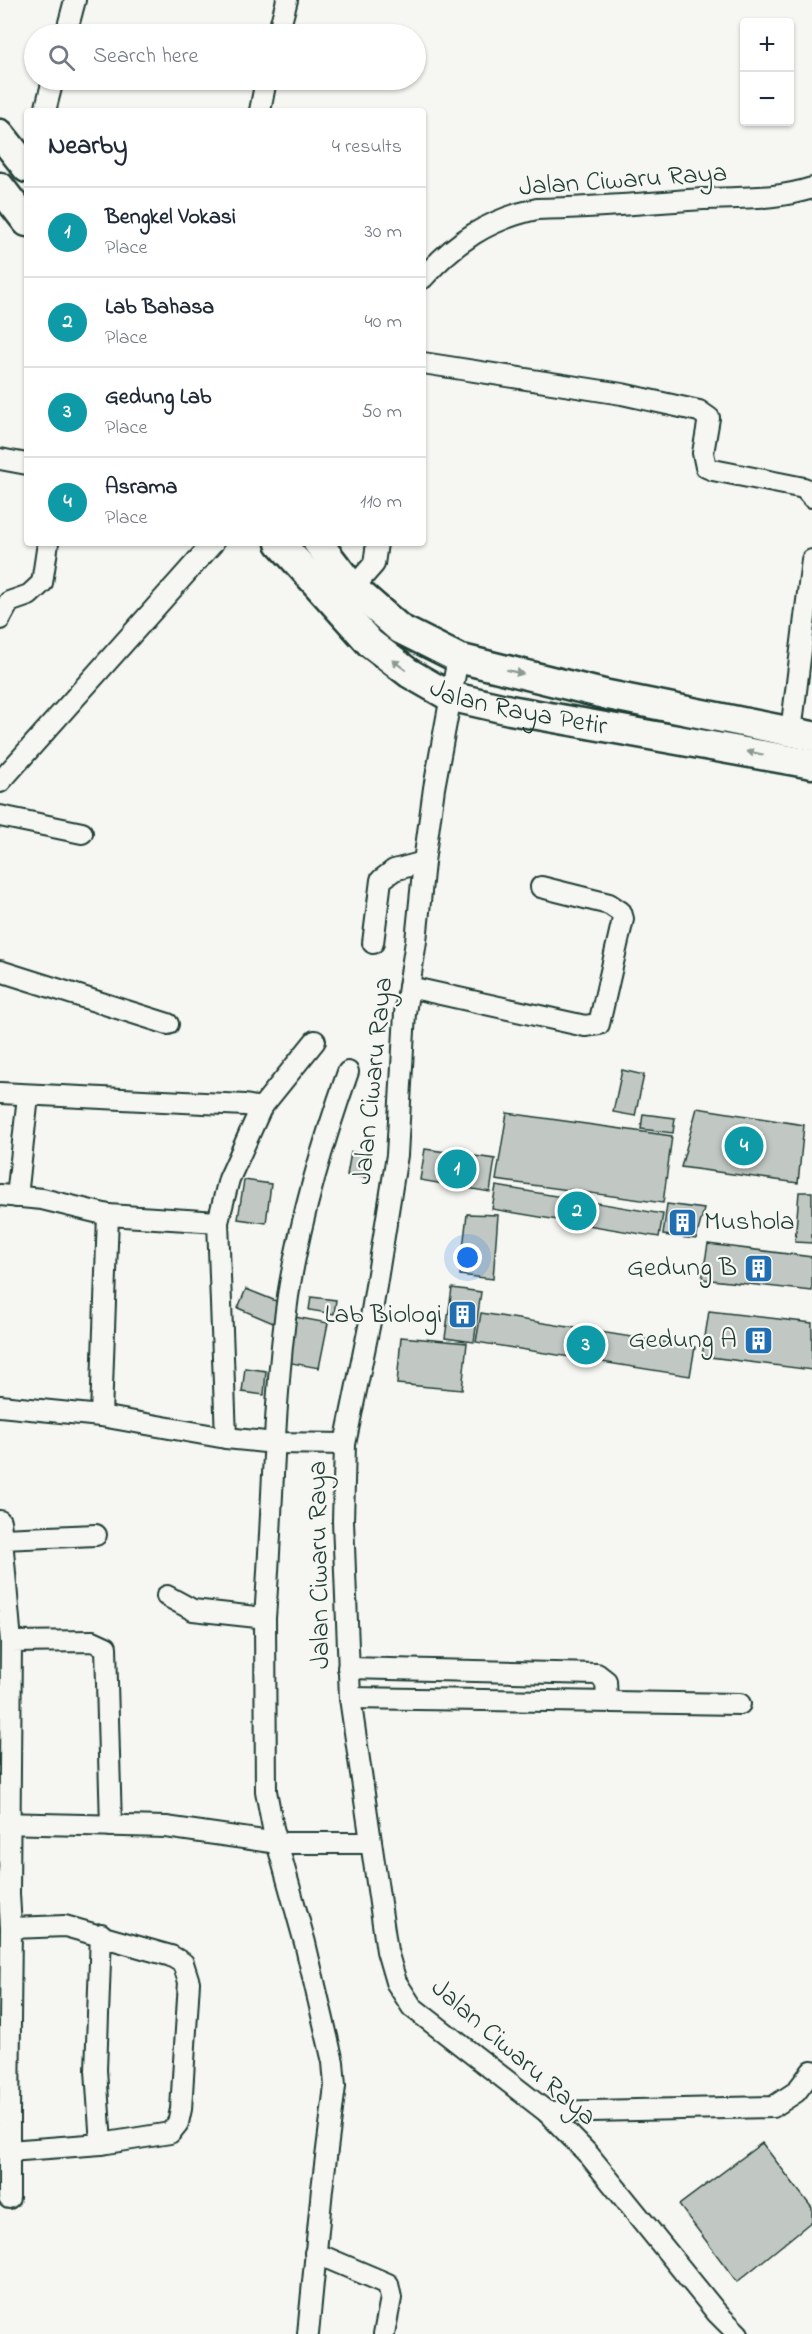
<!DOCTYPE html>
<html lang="en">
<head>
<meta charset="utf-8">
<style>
  body { margin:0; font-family:"Indie Flower",sans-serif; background:#f2f2f3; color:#1f2937 }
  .controls { position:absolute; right:18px; top:18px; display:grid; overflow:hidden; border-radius:6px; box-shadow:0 2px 4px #0004 }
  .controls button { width:54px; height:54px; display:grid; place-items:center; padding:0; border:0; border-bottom:2px solid #e0e1e3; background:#fff; color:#1f2937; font:30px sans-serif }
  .you { position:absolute; left:468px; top:1258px; width:21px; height:21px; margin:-15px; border:4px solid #fff; border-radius:50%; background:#1a73e8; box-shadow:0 0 0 9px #1a73e833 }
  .badge { display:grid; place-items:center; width:39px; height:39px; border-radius:50%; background:#d93025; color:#fff; font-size:20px; font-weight:700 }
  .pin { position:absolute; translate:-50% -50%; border:3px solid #fff; box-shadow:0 2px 6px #0006 }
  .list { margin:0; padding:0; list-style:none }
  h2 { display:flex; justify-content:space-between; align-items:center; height:78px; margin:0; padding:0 24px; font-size:26px }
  h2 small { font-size:20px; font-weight:400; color:#747a83 }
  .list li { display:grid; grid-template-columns:39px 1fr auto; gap:18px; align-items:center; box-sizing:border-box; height:90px; padding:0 24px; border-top:2px solid #e0e1e3 }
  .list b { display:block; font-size:22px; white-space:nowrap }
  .list p { margin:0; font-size:20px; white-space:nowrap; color:#747a83 }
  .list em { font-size:20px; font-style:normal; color:#747a83 }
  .icon { flex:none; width:33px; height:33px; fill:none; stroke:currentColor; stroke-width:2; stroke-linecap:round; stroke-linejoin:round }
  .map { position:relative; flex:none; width:812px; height:2334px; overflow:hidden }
  .search { position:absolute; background:#fff; box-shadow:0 2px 4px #0004; left:24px; top:24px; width:402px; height:66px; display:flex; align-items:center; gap:15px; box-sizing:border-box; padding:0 21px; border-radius:33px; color:#747a83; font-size:22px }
  .panel { position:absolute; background:#fff; box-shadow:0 2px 4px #0004; left:24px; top:108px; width:402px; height:438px; border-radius:6px }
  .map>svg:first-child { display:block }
  .building { fill:#c1c8c3; stroke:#1f3d34; stroke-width:1.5 }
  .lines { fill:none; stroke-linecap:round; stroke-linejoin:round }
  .minor-casing { stroke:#1f3d34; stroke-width:24 }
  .secondary-casing { stroke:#1f3d34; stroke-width:33 }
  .minor { stroke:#f6f6f2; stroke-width:20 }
  .secondary { stroke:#f6f6f2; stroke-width:28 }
  .oneway { fill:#8a9a93 }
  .labels { text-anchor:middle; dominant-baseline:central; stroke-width:4.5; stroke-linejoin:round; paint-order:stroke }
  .street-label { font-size:27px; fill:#1f3d34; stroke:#f6f6f2 }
  .poi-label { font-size:27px; fill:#1f3d34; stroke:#f6f6f2; text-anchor:end }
</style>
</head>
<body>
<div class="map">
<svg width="812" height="2334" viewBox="0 0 812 2334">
  <rect width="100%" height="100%" fill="#f6f6f2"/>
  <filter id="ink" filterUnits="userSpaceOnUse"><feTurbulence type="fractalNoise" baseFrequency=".0167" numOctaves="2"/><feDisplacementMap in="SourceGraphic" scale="12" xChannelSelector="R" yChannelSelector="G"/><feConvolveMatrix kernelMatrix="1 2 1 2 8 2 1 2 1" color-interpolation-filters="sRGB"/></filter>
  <g filter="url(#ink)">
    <g class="building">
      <path d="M622,1070L644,1075L635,1116L613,1112Z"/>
      <path d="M697,1108L804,1125L798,1183L681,1167Z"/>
      <path d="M507,1113L672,1136L663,1203L496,1180Z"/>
      <path d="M643,1114L675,1118L673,1133L641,1129Z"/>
      <path d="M425,1149L495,1159L490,1192L420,1180Z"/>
      <path d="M351,1152L371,1155L368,1178L347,1175Z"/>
      <path d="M244,1180L271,1184L266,1223L238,1219Z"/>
      <path d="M496,1186L663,1214L659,1237L492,1209Z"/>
      <path d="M799,1192H812V1243L795,1242Z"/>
      <path d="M667,1204L704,1209L696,1239L663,1235Z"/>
      <path d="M467,1214L498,1215L493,1279L460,1275Z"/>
      <path d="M708,1244L812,1257V1291L702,1279Z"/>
      <path d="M452,1288L481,1292L474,1342L445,1338Z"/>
      <path d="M246,1289L281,1303L273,1323L238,1308Z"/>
      <path d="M311,1297L336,1300L334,1314L309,1310Z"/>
      <path d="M709,1311L812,1323V1370L702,1356Z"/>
      <path d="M481,1313L695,1347L690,1376L476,1342Z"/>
      <path d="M295,1317L328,1323L319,1368L286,1362Z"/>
      <path d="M401,1337L467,1343L462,1390L397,1384Z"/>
      <path d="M245,1368L266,1371L264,1395L242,1392Z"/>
      <path d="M762,2143L812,2208V2221L737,2282L679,2205Z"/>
    </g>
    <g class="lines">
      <defs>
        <g id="minor">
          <path d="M66,34L75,0"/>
          <path d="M278,34L287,0"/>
          <path d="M45,111L53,80"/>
          <path d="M260,111L266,80"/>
          <path d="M423,278C455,242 489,219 537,209C592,208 647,203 703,199C741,197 775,200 812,188"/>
          <path d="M423,363L622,394L699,411L709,418L703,453L706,467L713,470L804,488L812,497"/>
          <path d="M0,459L27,464"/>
          <path d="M353,588L374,564L377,543"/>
          <path d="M0,619L9,602L29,595L42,583L48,543"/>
          <path d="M458,658L434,788L424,862L416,941L405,1013L397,1155L371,1317L345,1444L343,1521L350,1698L387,1951L396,1982L412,2007L547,2112L589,2155L717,2313L738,2334"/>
          <path d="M791,732L812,560"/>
          <path d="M0,782L213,543"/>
          <path d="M0,816L82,833"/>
          <path d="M373,943L381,880L394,870L424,862"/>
          <path d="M0,971L168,1024"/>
          <path d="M409,987L585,1026L599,1024L623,919L621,912L609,904L541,887"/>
          <path d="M0,1093L245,1105L261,1108L315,1041"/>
          <path d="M0,1195L42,1199L108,1215L101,1416"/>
          <path d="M17,1197L28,1096"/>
          <path d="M108,1215L218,1222"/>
          <path d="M0,1406L101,1416L226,1438L275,1443L345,1444"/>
          <path d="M226,1438L218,1222L229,1179L261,1108"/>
          <path d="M0,1521L2,1539"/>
          <path d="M167,1596L193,1610L265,1618L266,1791L273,1828L305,1943L333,2062L335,2086L322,2189L308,2334"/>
          <path d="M265,1618C273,1511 273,1403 288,1296C300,1220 322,1145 348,1072"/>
          <path d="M11,1642L2,1539L96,1535"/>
          <path d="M348,1668L597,1674L606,1681L607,1701"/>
          <path d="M350,1698L740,1704"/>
          <path d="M0,1823L166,1827L278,1843H371"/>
          <path d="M11,1928L9,1894L11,1642L93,1641L106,1647L111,1826"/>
          <path d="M547,2112L773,2107L796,2092L812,2071"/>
          <path d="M0,2114H9V2151L101,2144L170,2133L178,2123L181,2109L189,1982L183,1963L171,1956L65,1926L11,1928L9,2114"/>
          <path d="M101,2144L96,2070L101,1934"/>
          <path d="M9,2151V2198"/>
          <path d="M315,2253L388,2284L391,2298L384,2334"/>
        </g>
        <g id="secondary">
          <path d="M0,134L27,168"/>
          <path d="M0,187L27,222"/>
          <path id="s1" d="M280,543L370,643L409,673L449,696L510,710L812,764"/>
          <path d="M318,543L353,588L400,629L458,658L608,695L812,736"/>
        </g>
      </defs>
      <use href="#minor" class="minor-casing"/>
      <use href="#secondary" class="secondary-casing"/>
      <use href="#minor" class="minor"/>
      <use href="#secondary" class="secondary"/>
    </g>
    <defs><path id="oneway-solid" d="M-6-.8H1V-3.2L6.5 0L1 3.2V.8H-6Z" transform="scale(1.5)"/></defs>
    <g class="oneway">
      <use href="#oneway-solid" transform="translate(399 665) rotate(-143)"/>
      <use href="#oneway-solid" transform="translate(515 672) rotate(14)"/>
      <use href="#oneway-solid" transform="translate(755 753) rotate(-168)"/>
    </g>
  </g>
  <defs>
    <symbol id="building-square" viewBox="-11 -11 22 22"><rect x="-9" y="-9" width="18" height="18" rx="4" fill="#1f6fb2" stroke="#f6f6f2"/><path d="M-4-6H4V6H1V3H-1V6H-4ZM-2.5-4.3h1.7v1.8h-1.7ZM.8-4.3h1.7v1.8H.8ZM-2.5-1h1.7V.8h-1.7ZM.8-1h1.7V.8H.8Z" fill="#fff"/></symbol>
  </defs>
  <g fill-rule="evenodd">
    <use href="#building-square" x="666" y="1206" width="33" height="33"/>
    <use href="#building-square" x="742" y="1252" width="33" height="33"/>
    <use href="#building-square" x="446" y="1298" width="33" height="33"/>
    <use href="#building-square" x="742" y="1324" width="33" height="33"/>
  </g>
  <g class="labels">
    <g class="street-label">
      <text transform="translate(623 181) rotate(-4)">Jalan Ciwaru Raya</text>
      <text stroke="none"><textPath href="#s1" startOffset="300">Jalan Raya Petir</textPath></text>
      <text transform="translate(374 1081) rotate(-84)">Jalan Ciwaru Raya</text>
      <text transform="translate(320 1565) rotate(-91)">Jalan Ciwaru Raya</text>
      <text transform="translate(513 2053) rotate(41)">Jalan Ciwaru Raya</text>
    </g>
    <g class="poi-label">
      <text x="704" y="1222" text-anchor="start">Mushola</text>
      <text x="737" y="1268">Gedung B</text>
      <text x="442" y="1315">Lab Biologi</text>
      <text x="737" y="1340">Gedung A</text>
    </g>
  </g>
</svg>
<div class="controls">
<button>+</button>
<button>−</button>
</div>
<div class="you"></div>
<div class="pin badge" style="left:457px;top:1169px;background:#0f9aa8">1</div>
<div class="pin badge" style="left:577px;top:1211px;background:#0f9aa8">2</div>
<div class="pin badge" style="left:586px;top:1345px;background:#0f9aa8">3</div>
<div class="pin badge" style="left:744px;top:1146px;background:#0f9aa8">4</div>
<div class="search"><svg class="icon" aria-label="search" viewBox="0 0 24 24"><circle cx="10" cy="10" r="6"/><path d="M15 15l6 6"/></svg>Search here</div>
<section class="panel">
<h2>Nearby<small>4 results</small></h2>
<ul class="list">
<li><span class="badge" style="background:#0f9aa8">1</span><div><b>Bengkel Vokasi</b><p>Place</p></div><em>30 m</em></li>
<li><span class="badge" style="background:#0f9aa8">2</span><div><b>Lab Bahasa</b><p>Place</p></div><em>40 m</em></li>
<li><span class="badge" style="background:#0f9aa8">3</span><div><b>Gedung Lab</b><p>Place</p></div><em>50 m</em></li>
<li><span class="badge" style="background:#0f9aa8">4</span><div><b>Asrama</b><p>Place</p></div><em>110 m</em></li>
</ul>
</section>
</div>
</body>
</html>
